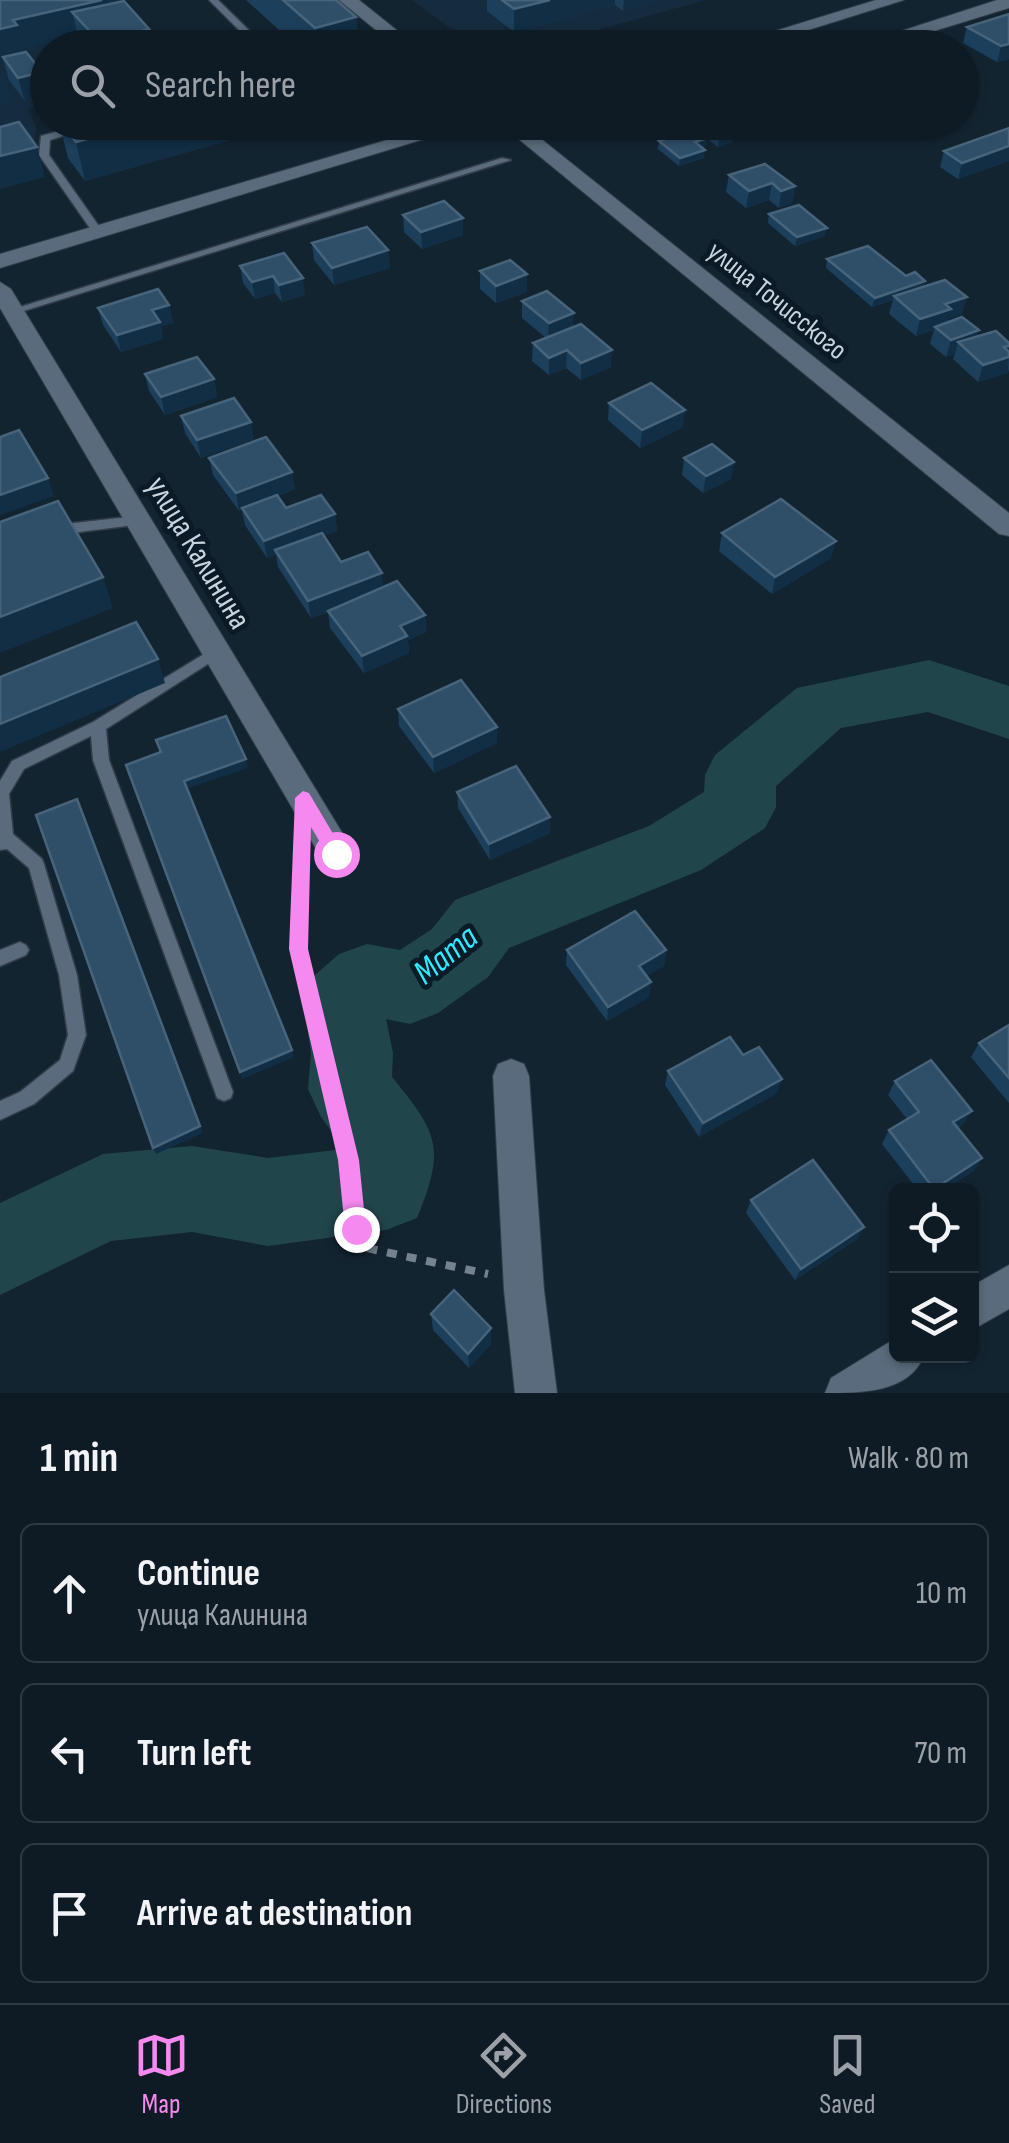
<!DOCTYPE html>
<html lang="en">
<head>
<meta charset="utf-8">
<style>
  body { margin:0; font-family:"Sofia Sans Condensed",sans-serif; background:#17242d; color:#f1f3f6 }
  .controls { position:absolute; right:30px; bottom:30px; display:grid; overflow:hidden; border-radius:15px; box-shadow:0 2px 8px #0004 }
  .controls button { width:90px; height:90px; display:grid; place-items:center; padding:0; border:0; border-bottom:2px solid #2e3942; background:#0e1b25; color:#f1f3f6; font:50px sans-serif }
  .stop { position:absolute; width:30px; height:30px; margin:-22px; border:8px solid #f589ef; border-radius:50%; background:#fff }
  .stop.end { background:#f589ef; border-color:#fff; box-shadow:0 2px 10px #0008 }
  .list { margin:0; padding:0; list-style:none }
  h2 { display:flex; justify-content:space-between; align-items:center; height:130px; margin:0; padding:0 40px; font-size:42px }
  h2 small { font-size:32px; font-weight:400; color:#9ba1a7 }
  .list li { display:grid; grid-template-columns:65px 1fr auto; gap:30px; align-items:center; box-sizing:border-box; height:140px; margin:0 20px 20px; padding:0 20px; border:2px solid #2e3942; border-radius:15px }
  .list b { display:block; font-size:38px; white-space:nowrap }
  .list p { margin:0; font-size:32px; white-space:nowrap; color:#9ba1a7 }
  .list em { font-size:32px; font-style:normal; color:#9ba1a7 }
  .icon { flex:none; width:55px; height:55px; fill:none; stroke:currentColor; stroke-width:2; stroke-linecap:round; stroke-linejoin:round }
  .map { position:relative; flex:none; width:1009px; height:1393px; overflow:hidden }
  .search { position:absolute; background:#0e1b25; box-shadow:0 2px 8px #0004; left:30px; right:30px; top:30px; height:110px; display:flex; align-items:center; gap:25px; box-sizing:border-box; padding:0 35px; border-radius:55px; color:#9ba1a7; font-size:38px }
  .sheet { height:610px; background:#0e1b25 }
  nav { display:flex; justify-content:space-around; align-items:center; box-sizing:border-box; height:140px; border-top:2px solid #2e3942; background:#0e1b25; font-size:28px; color:#9ba1a7 }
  nav a { display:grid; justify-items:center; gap:5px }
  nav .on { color:#f589ef }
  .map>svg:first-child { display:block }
  .built { fill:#152b3e }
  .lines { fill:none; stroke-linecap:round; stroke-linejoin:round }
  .river { fill:#20464b; fill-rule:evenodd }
  .lane-casing { stroke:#313d48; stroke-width:3 }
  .street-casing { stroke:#313d48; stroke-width:2 }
  .secondary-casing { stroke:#313d48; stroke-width:2 }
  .path-far1 { stroke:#75838e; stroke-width:6; stroke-dasharray:8 8; stroke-linecap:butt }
  .path { stroke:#75838e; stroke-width:8; stroke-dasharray:10 10; stroke-linecap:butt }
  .lane { fill:#596b7c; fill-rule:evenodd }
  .street { fill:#596b7c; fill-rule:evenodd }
  .secondary { fill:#596b7c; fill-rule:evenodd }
  .wall { fill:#1c3f5b }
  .shaded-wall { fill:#112e44 }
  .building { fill:#2f4f69; stroke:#47647b; stroke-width:2.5 }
  .route { fill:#f589ef }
  .labels { text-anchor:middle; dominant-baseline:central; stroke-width:10; stroke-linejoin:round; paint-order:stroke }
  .far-street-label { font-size:28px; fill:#c9d4dd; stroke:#0a1a27 }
  .street-label { font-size:32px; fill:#c9d4dd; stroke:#0a1a27 }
  .water-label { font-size:35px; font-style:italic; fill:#30e8ff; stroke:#0a1a27 }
</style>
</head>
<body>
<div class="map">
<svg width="1009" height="1393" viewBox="0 0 1009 1393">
  <rect width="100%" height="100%" fill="#132431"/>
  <g class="built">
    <path d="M412,0H706L533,48L476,47Z"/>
    <path d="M106,2L149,47L48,48L47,101L28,110L36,126L34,148L0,189V28Z"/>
  </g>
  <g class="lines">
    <path class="river" d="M929,660L1009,686V739L928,712L841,728L776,786V807L765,828L701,870L509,948L488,977L438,1013L410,1024L386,1019L393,1053L392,1077C438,1133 446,1148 417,1218L386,1230L268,1246L192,1232L111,1241L0,1295V1203L103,1154L192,1146L268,1158L344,1149L321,1117L308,1089L311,1053L303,1001L315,975L339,954L367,944L400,950L432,929L455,900L649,826L704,792L705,775L715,755L797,688Z"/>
    <defs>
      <g id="lane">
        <path d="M209,0H218L267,48H257Z"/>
        <path d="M92,122H110L50,140L49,155L103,232L98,235L94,234L39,155L41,136Z"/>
        <path d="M502,158L511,160L17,313H9L7,311Z"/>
        <path d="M137,516L142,518L144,521L142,524L56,535L49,530L56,525Z"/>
        <path d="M217,646L224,651L222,655L106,729L109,760L233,1092L231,1098L224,1101L217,1098L215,1092L93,760L91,736L24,769L9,794L13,834L42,859L44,864L77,975L86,1035L73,1071L34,1104L0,1120V1101L20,1092L60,1060L68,1035L59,975L29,868L7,849L0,850V781L12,761L93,722Z"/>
        <path d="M20,942L26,945L29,950L26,955L0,966V950Z"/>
      </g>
      <g id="street">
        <path d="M339,0H359L419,48H398Z"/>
        <path d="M997,0H1009V8L879,48H849Z"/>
        <path d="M544,122H619L610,128L517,137L507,131L517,125Z"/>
        <path d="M0,282L11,289L349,844L353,854L349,864L337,868L325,864L0,308Z"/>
        <path d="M511,1059L524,1064L529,1076L544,1290L557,1393H515L504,1290L493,1076L498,1064Z"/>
      </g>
      <g id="secondary">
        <path d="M876,0H904L751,48H720Z"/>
        <path d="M448,122H480L0,268V254Z"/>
        <path d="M498,122H520L1009,513V536L999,534Z"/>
        <path d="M1009,1265V1309L972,1330V1286Z"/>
        <path d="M896,1338V1356H924C908,1393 862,1393 825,1393L831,1378Z"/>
      </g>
    </defs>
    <use href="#lane" class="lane-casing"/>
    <use href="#street" class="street-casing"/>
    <use href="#secondary" class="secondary-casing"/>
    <path class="path-far1" d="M300,922L301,860"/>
    <path class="path" d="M300,920L299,949L349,1159L355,1229L362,1247L488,1274"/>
    <use href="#lane" class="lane"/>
    <use href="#street" class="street"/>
    <use href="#secondary" class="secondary"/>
  </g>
  <g class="wall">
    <path d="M0,0H123L152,44L187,48H89L78,35L23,48L24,52L42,72L48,92V95L25,101L9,80L3,59Z"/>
    <path d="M246,0H336L356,17L359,48H299Z"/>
    <path d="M487,0H656V2L623,11L615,5L514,32L487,11Z"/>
    <path d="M1009,14V59L997,62L963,43L967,27Z"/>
    <path d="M59,122H293L85,181L68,158Z"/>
    <path d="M704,122H729L732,142L718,147L707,139L706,146L702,147L704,158L679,166L658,149L659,141L702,135Z"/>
    <path d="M734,122H767L766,127L746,133L734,124Z"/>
    <path d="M777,122H814L788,131Z"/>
    <path d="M1009,128V161L958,179L940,167L944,151Z"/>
    <path d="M729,175L795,186L792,203L779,208L769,200L746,208L726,192Z"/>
    <path d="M769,214L825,236L795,246L768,223Z"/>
    <path d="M403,215L463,218V235L422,249L404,232Z"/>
    <path d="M312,243L388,250L390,268L334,285L314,260Z"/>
    <path d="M284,253L305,295L282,302L275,293L255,299L243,283L240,266Z"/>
    <path d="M827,259L924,287L962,314L948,319L947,323L977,337L1009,343V369L1008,373L978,382L953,359L955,354L946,357L930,344L934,330L916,336L889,314L893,300L872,307L826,268Z"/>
    <path d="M480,271L527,274V292L496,303L480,289Z"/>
    <path d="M522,301L573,327L611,367L581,380L566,368L549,375L532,361L533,343L546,338L522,318Z"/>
    <path d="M169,305L173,323L161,326L163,339L121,352L103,325L98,308Z"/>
    <path d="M145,374L214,379L217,397L165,415L149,391Z"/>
    <path d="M609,403L683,427L640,448L608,420Z"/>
    <path d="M181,416L254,439L201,458L185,433Z"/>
    <path d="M209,458L292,472L295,489L278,496L286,508L335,514L337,531L324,536L341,562L384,587L425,615L426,632L408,640L409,653L364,673L330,628L328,612L311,618L278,567L276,555L267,558L245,525L242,510L239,511L213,475Z"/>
    <path d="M684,458L731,479L703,493L682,475Z"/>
    <path d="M722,533L831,558L772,594L719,551Z"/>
    <path d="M398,709L497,743L434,773L399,726Z"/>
    <path d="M457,792L550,817V833L490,860L458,808Z"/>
    <path d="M567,950H666L664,966L646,976L649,997L607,1021L566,965Z"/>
    <path d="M1009,1025V1103L971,1057L979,1043Z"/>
    <path d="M743,1055L782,1079L777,1093L699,1137L665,1085L668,1071Z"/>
    <path d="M895,1081L972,1111L963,1124L958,1128L974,1171L943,1190H918L882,1144L889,1130L907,1119L888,1095Z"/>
    <path d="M751,1200L864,1227L857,1239L795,1280L746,1213Z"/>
    <path d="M431,1314L491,1328V1344L469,1368L433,1330Z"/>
  </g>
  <g class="shaded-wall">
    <path d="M102,0H123L128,24L72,12L78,35L23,48L25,54L0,60V29L13,20Z"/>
    <path d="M550,0H615V5L514,32V9Z"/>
    <path d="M624,0H656V2L623,11Z"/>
    <path d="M356,17L359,48H317L315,28Z"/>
    <path d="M149,29L152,48H101L99,41Z"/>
    <path d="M1009,44V59L997,62L1001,46Z"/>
    <path d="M42,72L48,95L25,101L18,78Z"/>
    <path d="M6,78L12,101L0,104V79Z"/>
    <path d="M148,122H293L85,181L76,142Z"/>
    <path d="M747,122H767L766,127L746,133Z"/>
    <path d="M789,122L814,123L788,131Z"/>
    <path d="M734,126L732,142L718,147L720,130Z"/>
    <path d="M707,138L706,146L694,150L695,142Z"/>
    <path d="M1009,146V161L958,179L962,163Z"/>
    <path d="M37,147L45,177L0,189V156Z"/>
    <path d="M705,150L704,158L679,166L680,158Z"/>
    <path d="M772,183L769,200L746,208L749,191Z"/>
    <path d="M795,186L792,203L779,208L781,191Z"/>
    <path d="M463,218V235L422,249L421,232Z"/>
    <path d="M827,228L825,236L795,246L797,237Z"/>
    <path d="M388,250L390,268L334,285L332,268Z"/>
    <path d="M527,274V292L496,303V286Z"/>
    <path d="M273,276L275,293L255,299L252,282Z"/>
    <path d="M303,278L305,295L282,302L279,285Z"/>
    <path d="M925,281L923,289L894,296L893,300L872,307L875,298Z"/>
    <path d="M967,297L962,314L948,319L946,326L935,327L934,330L916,336L920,319L945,304Z"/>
    <path d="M169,305L173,323L161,326L163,339L121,352L117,335L152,310Z"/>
    <path d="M574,313L573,330L548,340L549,323Z"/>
    <path d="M979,330L974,347L958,342L955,354L946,357L951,340Z"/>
    <path d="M1009,346L1008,373L978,382L983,365L1004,347Z"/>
    <path d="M567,350L566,368L549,375V358Z"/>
    <path d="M612,350L611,367L581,380V363Z"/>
    <path d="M214,379L217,397L165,415L161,397Z"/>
    <path d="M685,410L683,427L640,448L642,430Z"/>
    <path d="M251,422L254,439L201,458L197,440Z"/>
    <path d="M734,462L731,479L703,493L706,476Z"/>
    <path d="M292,472L295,489L239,511L236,493Z"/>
    <path d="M48,478L54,496L0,515V495Z"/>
    <path d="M335,514L337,531L278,554L275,550L276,555L267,558L264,541Z"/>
    <path d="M836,541L831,558L772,594L775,577Z"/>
    <path d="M382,573L384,591L311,618L308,601Z"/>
    <path d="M103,577L113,608L0,653V617Z"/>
    <path d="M425,615L426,632L408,640L409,653L364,673L362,656L400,626Z"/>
    <path d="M158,659L165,683L0,752V724Z"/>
    <path d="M497,727V743L434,773L433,757Z"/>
    <path d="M246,759L248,768L186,789L184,781Z"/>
    <path d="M77,799L203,1133L156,1154L153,1148Z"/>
    <path d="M550,817V833L490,860L489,844Z"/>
    <path d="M666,950L664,966L637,981L639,966Z"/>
    <path d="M651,982L649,997L607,1021L608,1007Z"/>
    <path d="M292,1050L294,1057L242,1079L240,1072Z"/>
    <path d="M782,1079L777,1093L699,1137L703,1123Z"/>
    <path d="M972,1111L963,1124L945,1135L953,1122Z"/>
    <path d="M982,1158L974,1171L943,1190H933Z"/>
    <path d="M864,1227L857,1239L795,1280L801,1269Z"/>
    <path d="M491,1328V1344L469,1368L468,1354Z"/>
  </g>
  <g class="building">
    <path d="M0,0H102L13,20L17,25L0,29Z"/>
    <path d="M283,0H336L356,17L315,28Z"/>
    <path d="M502,0H550L514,9Z"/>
    <path d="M124,1L149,29L99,41L72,12Z"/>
    <path d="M1009,14V44L1001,46L967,27Z"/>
    <path d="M178,38L187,48H139Z"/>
    <path d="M26,52L42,72L18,78L3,57Z"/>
    <path d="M19,122L37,147L0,156V127Z"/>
    <path d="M60,122H148L76,142Z"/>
    <path d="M709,122H729L734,126L720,130Z"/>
    <path d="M1009,128V146L962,163L944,151Z"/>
    <path d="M696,130L707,138L695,142L705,150L680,158L659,141Z"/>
    <path d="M765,164L795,186L781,191L772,183L749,191L729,175Z"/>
    <path d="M444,201L463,218L421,232L403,215Z"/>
    <path d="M799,205L827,228L797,237L769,214Z"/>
    <path d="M367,227L388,250L332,268L312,243Z"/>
    <path d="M868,246L906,276L915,272L925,281L875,298L827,259Z"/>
    <path d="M284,253L303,278L279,285L273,276L252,282L240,266Z"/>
    <path d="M510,260L527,274L496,286L480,271Z"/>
    <path d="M945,280L967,297L945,304L951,309L920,319L894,296Z"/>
    <path d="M158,289L169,305L152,310L160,322L117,335L98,308Z"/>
    <path d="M547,291L574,313L549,323L522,301Z"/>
    <path d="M962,317L979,330L951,340L935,327Z"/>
    <path d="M581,324L612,350L581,363L567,350L549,358L533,343Z"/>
    <path d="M996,331L1009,343V346L1004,347L1009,352V357L983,365L958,342Z"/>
    <path d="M197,357L214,379L161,397L145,374Z"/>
    <path d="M651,383L685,410L642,430L609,403Z"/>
    <path d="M234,398L251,422L197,440L181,416Z"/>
    <path d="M19,430L48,478L0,495V437Z"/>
    <path d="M266,437L292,472L236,493L209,458Z"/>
    <path d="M712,444L734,462L706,476L684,458Z"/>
    <path d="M277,495L286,508L321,495L335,514L264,541L242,508Z"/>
    <path d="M781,499L836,541L775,577L722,533Z"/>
    <path d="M58,501L103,577L0,617V522Z"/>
    <path d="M322,533L341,562L368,552L382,573L308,601L275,550Z"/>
    <path d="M397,581L425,615L400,626L407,636L362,656L328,611Z"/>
    <path d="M136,622L158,659L0,724V677Z"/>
    <path d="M461,680L497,727L433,757L398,709Z"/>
    <path d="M226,716L246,759L184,781L292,1050L240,1072L126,765L161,752L156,740Z"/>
    <path d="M516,766L550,817L489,844L457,792Z"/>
    <path d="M77,799L200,1126L153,1148L36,815Z"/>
    <path d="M635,911L666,950L639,966L651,982L608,1007L567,950Z"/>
    <path d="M1009,1025V1078L979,1043Z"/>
    <path d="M730,1037L743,1055L759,1047L782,1079L703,1123L668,1071Z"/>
    <path d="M931,1060L972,1111L953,1122L982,1158L934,1189L889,1130L919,1112L895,1081Z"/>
    <path d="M813,1160L864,1227L801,1269L751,1200Z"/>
    <path d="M454,1290L491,1328L468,1354L431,1314Z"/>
  </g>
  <path class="route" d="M303,791L309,793L345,854L336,861L330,859L311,827L308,949L359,1160L366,1229L363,1236L356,1239L348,1236L345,1229L338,1160L289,949L295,798Z"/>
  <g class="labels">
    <g class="far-street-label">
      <text transform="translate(777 301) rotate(39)">улица Точисского</text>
    </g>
    <g class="street-label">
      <text transform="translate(198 553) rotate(59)">улица Калинина</text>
    </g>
    <g class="water-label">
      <text transform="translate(446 955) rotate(-39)">Мата</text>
    </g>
  </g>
</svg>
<div class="controls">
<button><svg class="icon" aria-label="locate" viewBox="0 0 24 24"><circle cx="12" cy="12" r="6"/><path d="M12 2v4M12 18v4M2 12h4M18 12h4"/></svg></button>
<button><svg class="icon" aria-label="layers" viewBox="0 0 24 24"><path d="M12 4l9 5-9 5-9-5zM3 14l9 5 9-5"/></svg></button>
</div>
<div class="stop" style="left:336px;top:854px"></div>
<div class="stop end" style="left:356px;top:1229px"></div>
<div class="search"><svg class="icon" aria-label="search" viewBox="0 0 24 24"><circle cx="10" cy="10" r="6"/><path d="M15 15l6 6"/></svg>Search here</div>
</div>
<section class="sheet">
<h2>1 min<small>Walk · 80 m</small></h2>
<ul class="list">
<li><svg class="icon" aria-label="ahead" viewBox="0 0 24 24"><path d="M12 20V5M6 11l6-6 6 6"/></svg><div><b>Continue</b><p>улица Калинина</p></div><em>10 m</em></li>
<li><svg class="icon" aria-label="left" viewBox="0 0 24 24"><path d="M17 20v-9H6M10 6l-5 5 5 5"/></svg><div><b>Turn left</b></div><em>70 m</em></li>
<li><svg class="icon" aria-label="arrive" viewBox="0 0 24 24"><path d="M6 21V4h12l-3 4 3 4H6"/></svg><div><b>Arrive at destination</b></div></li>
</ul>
</section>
<nav>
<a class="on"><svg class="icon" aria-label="map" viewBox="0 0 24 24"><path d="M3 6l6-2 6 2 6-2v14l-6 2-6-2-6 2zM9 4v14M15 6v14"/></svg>Map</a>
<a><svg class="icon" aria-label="directions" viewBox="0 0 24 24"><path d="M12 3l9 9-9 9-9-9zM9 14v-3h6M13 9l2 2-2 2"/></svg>Directions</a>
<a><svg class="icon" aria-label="saved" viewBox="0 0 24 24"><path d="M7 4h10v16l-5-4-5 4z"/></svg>Saved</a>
</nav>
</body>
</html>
